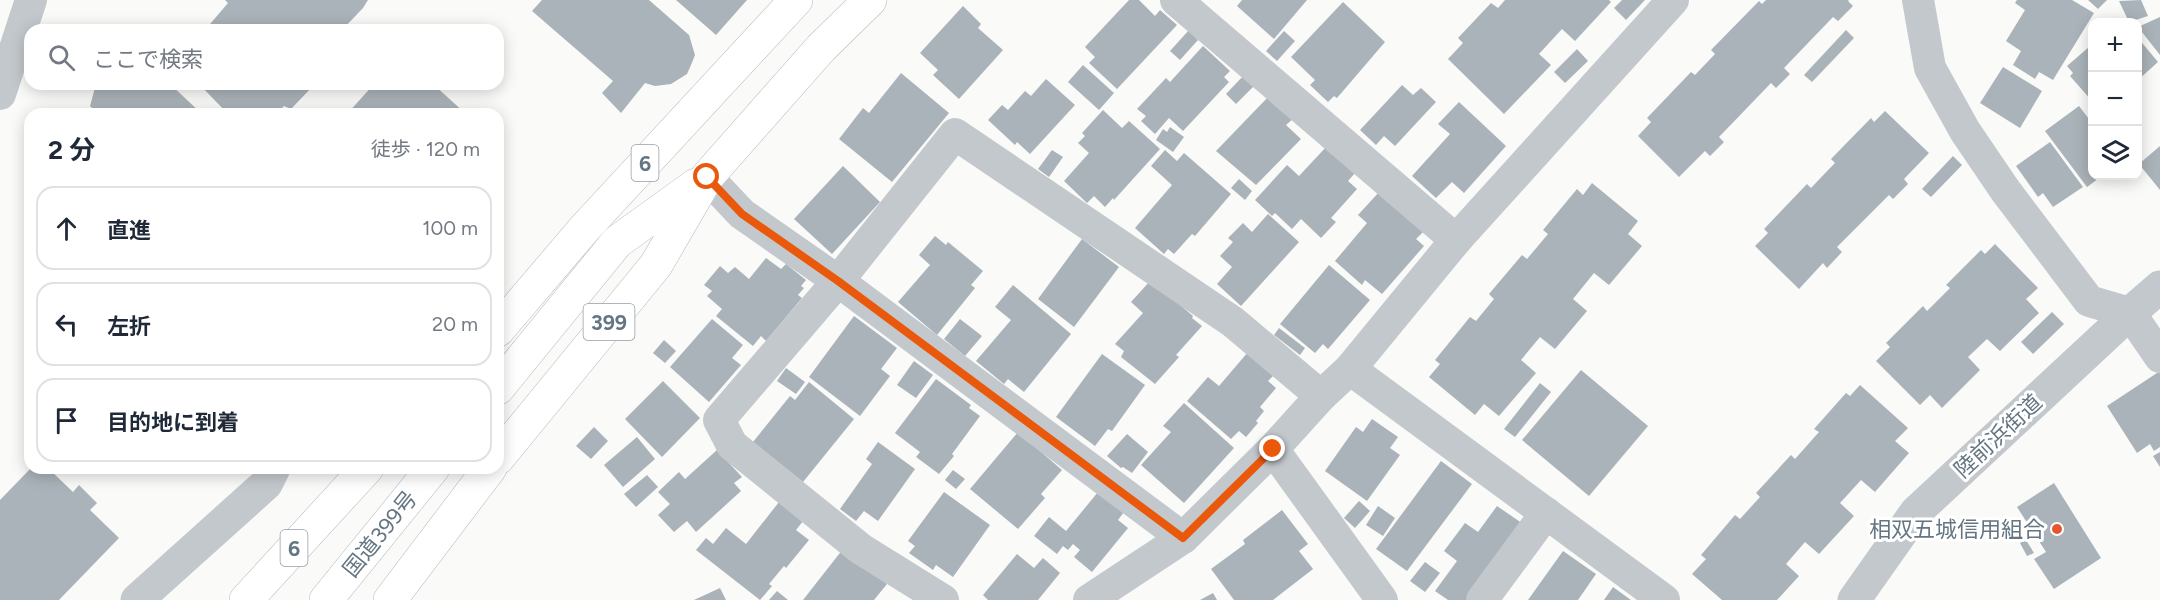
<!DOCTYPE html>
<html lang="ja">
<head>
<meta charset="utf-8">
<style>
  body { margin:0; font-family:Figtree,"Noto Sans JP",sans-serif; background:#f2f2f3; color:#1f2937 }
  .controls { position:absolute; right:18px; top:18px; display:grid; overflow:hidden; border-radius:12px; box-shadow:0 3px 15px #0003 }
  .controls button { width:54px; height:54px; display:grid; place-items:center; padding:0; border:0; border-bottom:2px solid #e0e1e3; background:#fff; color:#1f2937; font:30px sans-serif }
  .stop { position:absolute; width:18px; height:18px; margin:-14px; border:4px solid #ea580c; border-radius:50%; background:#fff }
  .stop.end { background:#ea580c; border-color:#fff; box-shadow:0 2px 6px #0008 }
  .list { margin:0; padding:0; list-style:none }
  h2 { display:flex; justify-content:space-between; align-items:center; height:78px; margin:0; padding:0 24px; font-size:26px }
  h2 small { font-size:20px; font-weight:400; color:#747a83 }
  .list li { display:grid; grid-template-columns:39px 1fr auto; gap:18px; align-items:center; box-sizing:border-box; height:84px; margin:0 12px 12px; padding:0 12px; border:2px solid #e0e1e3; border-radius:18px }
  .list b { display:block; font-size:22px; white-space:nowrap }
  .list em { font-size:20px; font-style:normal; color:#747a83 }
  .icon { flex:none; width:33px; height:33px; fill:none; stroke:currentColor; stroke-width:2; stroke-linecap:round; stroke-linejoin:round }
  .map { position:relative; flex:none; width:2160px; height:600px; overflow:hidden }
  .search { position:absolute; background:#fff; box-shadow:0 3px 15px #0003; left:24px; top:24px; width:480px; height:66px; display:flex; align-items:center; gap:15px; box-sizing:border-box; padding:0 21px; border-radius:18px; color:#747a83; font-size:22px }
  .panel { position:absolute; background:#fff; box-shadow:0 3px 15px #0003; left:24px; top:108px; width:480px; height:366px; border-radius:18px }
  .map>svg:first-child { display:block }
  .building { fill:#aab3b9 }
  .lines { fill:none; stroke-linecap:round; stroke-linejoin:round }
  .trunk-casing { stroke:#b4b9bd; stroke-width:34 }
  .minor { stroke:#c3c8cc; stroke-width:32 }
  .tertiary { stroke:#c3c8cc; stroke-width:33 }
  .trunk { stroke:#fff; stroke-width:33 }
  .route { stroke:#ea580c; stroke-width:8 }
  .poi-dot { fill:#e4572e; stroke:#fff; stroke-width:2 }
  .labels { text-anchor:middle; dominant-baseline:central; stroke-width:6; stroke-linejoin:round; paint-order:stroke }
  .shield { fill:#fff; stroke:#939fa8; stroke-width:1.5 }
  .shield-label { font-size:21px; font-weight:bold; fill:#657683 }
  .street-label { font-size:22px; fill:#657683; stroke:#fff }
  .poi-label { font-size:22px; fill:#657683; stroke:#fff; text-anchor:end }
</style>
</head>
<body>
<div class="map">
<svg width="2160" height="600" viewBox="0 0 2160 600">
  <rect width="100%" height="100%" fill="#fafaf8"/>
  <g class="building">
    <path d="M225,0H368L363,8L342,30H205L228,3Z"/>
    <path d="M542,0H649L689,35L695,55L691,65L687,74L671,84L655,86L645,83L621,113L602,93L613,81L532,11Z"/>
    <path d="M676,0H747L716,35Z"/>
    <path d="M1129,0H1139L1155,16L1160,10L1177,25L1117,89L1089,63L1095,57L1085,47Z"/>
    <path d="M1242,0H1307L1274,39L1237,6Z"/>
    <path d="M1505,0H1609L1611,2L1575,41L1562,29L1539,54L1551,65L1504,114L1448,59L1463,43L1458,38L1491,3L1498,8Z"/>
    <path d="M1622,0H1645L1626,20L1614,8Z"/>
    <path d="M1766,0H1849L1848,1L1853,6L1838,21L1833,17L1784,68L1790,74L1776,88L1771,83L1719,137L1724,142L1710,156L1705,151L1679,177L1638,136L1651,122L1647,118L1691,72L1695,75L1715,54L1711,50L1759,1L1762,4Z"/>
    <path d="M2017,0H2072L2094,13L2053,80L2039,72L2035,79L2013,65L2021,51L2006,41L2025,10L2015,3Z"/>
    <path d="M2088,0H2107L2098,9Z"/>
    <path d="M2141,0L2148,16L2129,22L2119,1Z"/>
    <path d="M1343,2L1385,42L1337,98L1334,96L1328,102L1310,85L1315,80L1291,57Z"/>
    <path d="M963,6L981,24L978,28L1003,50L959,99L933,75L938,70L920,53Z"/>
    <path d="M2160,17V55L2138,27Z"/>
    <path d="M1189,30L1198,40L1180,60L1170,51Z"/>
    <path d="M1846,30L1854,38L1812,82L1804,75Z"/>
    <path d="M1284,31L1295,41L1277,61L1266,51Z"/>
    <path d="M2138,38L2158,62L2138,80Z"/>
    <path d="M1203,46L1230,71L1224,77L1229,82L1183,131L1169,118L1155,134L1141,121L1146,116L1137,109L1166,78L1170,82Z"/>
    <path d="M2089,47L2092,50V101L2070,76L2073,73L2067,66Z"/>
    <path d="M1577,49L1588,61L1565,83L1554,72Z"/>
    <path d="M1083,65L1114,93L1099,110L1068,82Z"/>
    <path d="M2003,67L2042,91L2020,128L1980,103Z"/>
    <path d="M901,73L949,113L892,182L839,139L863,108L869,113Z"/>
    <path d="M1246,73L1257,83L1236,104L1226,94Z"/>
    <path d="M1046,79L1075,105L1030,154L1017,142L1015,145L988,120L1002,105L1008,110L1025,91L1031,96Z"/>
    <path d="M96,84H170L202,114H98L90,106Z"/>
    <path d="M199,84H315L291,109L284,106L276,114H228Z"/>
    <path d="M374,84H433L466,114H347Z"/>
    <path d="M1402,85L1413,95L1421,88L1436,102L1395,146L1384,136L1376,145L1360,130Z"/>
    <path d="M1270,95L1294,118L1286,125L1301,139L1256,185L1216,151Z"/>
    <path d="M1459,102L1506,146L1464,193L1452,182L1436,198L1412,176L1450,134L1438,124Z"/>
    <path d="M2079,106L2092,123V176H2102L2087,187L2045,131Z"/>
    <path d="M1103,110L1122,128L1129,121L1160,149L1114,200L1113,198L1105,207L1094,196L1087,203L1064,181L1089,153L1078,143L1085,136L1082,133Z"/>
    <path d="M1885,111L1929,153L1904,179L1908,184L1893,199L1889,195L1837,247L1842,252L1827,268L1823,263L1799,289L1755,246L1768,233L1764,229L1807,184L1811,188L1830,168L1835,163L1831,159L1871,118L1874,122Z"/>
    <path d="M1170,127L1184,137L1173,152L1156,140L1163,129L1167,132Z"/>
    <path d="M2050,142L2083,187L2053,207L2043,193L2038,197L2016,166Z"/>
    <path d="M1327,146L1355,173L1348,181L1357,189L1331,218L1336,222L1321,238L1301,219L1292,229L1275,213L1272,216L1255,200L1287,165L1299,176Z"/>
    <path d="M2160,146V190L2139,164Z"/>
    <path d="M1052,150L1063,157L1049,177L1038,169Z"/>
    <path d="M1165,150L1177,161L1184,153L1231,194L1195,236L1192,234L1174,254L1168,249L1164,254L1135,228L1172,185L1151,166Z"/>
    <path d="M1953,156L1962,165L1931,197L1922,189Z"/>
    <path d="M843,166L880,202L832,254L794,219Z"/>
    <path d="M1239,179L1252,191L1245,200L1231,188Z"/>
    <path d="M1592,183L1638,221L1628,234L1642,246L1609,285L1594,273L1573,299L1587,311L1555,349L1540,337L1521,360L1536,373L1499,416L1484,404L1475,415L1429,377L1440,364L1435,360L1470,317L1476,321L1494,299L1489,294L1522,255L1527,259L1548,234L1543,230L1577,189L1583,195Z"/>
    <path d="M1380,191L1425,230L1416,239L1424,246L1382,294L1365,280L1362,285L1335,261L1367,223L1358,215Z"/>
    <path d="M1268,214L1299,242L1241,306L1217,284L1232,267L1220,256L1233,242L1228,238L1243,223L1252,232Z"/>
    <path d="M935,236L946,245L948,242L983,271L971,285L975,288L937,335L898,302L930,265L919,255Z"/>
    <path d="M1082,239L1119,267L1074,327L1038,299Z"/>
    <path d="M1995,244L2038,288L2026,299L2039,313L2000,351L1987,339L1968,357L1980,370L1942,408L1930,395L1920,405L1876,361L1890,347L1886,343L1923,306L1927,311L1950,288L1946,285L1981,250L1985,254Z"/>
    <path d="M766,258L781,269L786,264L806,280L801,286L804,288L798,295L802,298L766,341L761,336L753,346L716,316L722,309L707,296L712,291L704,285L720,266L728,273L735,267L749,279Z"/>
    <path d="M1329,265L1370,300L1328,349L1323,344L1315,353L1280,324Z"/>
    <path d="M1151,280L1193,316L1192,318L1202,326L1176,355L1179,357L1155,384L1121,357L1124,351L1115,344L1143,313L1131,302Z"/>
    <path d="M1013,285L1071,334L1024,392L1008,379L1004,384L976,361L1011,320L995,307Z"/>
    <path d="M2052,312L2064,324L2033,354L2021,342Z"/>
    <path d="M854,316L897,348L881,369L890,376L860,416L809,377Z"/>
    <path d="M712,319L743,345L732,358L741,365L709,402L670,367Z"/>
    <path d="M960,319L982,336L965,356L944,339Z"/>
    <path d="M1279,328L1305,348L1300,355L1274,335Z"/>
    <path d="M664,340L676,351L665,363L653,353Z"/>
    <path d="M1248,352L1274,375L1268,381L1276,388L1260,407L1264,411L1256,421L1258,423L1246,437L1239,431L1231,439L1187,401L1208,377L1219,386Z"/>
    <path d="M1102,354L1145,385L1112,431L1108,429L1095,446L1056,417Z"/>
    <path d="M914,361L933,375L916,398L897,385Z"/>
    <path d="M786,368L805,382L796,394L777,381Z"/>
    <path d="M1581,370L1648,426L1589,496L1522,440Z"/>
    <path d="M2160,371V447L2154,451L2150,444L2137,453L2107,406Z"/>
    <path d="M936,379L971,405L969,408L980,416L952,454L954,456L939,474L916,457L920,452L895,433Z"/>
    <path d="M663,381L700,418L662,457L625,419Z"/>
    <path d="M809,382L854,419L803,482L753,442L790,396L795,400Z"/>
    <path d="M1540,383L1551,392L1515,437L1504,429Z"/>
    <path d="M1860,385L1908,428L1895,441L1909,453L1875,492L1861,480L1840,503L1854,516L1819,554L1805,542L1786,564L1799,576L1777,600H1722L1692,574L1706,559L1701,555L1735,515L1740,519L1760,497L1756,493L1791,455L1795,459L1819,432L1814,429L1846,393L1850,396Z"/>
    <path d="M1184,403L1234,448L1184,503L1141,465L1171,432L1163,426Z"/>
    <path d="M1372,419L1398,437L1390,448L1400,455L1367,501L1325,471L1356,427L1363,432Z"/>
    <path d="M594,427L608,441L591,459L576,446Z"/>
    <path d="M1018,432L1062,470L1041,494L1045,498L1018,529L970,489Z"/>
    <path d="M1127,434L1148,452L1132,473L1123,467L1121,468L1107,456Z"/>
    <path d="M637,437L655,459L623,487L604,465Z"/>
    <path d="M878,442L915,469L878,521L864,511L856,521L840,509L872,464L866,459Z"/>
    <path d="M717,450L742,477L734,483L741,491L696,532L687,521L674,532L658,515L670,504L658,492L679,472L685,479Z"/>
    <path d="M2160,452V467L2153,456Z"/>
    <path d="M1441,461L1472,484L1407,571L1376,549Z"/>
    <path d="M31,468H48L73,492L79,485L97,503L90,510L119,538L59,600H0V500Z"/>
    <path d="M953,470L965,479L956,489L945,480Z"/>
    <path d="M647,475L658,487L636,507L624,494Z"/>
    <path d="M2054,483L2101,558L2054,589L2034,559L2046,552L2017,507Z"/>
    <path d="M944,492L990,525L953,577L936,565L933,570L909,553L915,546L908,541Z"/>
    <path d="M1098,492L1124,512L1118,520L1128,528L1092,572L1074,557L1080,550L1073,544L1068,550L1063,546L1057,554L1034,536L1049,517L1066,531Z"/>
    <path d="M1359,501L1370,511L1355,528L1344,518Z"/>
    <path d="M779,502L803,521L796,530L809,540L786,568L784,566L769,584L772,586L760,600L696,550L706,538L713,544L726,528L746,544Z"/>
    <path d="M1378,506L1395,518L1383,536L1366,525Z"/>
    <path d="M1497,506L1526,526L1472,600H1448L1435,591L1457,561L1444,551L1465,523L1478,532Z"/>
    <path d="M1282,510L1308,544L1299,551L1313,569L1273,600H1234L1211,569L1245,544L1243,540Z"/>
    <path d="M2026,540L2034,553L2027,556L2020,543Z"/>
    <path d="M843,549L887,584L874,600H803Z"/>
    <path d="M1563,551L1596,574L1578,600H1528Z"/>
    <path d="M1017,554L1034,568L1043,558L1060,573L1038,600H988L983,595Z"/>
    <path d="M1425,562L1440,573L1425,592L1410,581Z"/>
    <path d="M1613,587L1631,600H1604Z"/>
    <path d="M720,588L726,600H694Z"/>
    <path d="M777,591L788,600H769Z"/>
    <path d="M1213,593L1217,600H1200Z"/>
  </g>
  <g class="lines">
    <defs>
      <g id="trunk">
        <path d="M498,330L584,229L796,0"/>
        <path d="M498,388L617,242L696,185"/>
        <path d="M498,458L656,265L707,177L821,48L870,0"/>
        <path d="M246,600L367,468"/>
        <path d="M326,600L433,468"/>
        <path d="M390,600L490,468"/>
      </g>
    </defs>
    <use href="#trunk" class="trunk-casing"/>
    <g class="minor">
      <path d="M1176,0L1456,240"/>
      <path d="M1918,0L1930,68L1965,131L2005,190L2089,301L2130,313L2160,357"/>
      <path d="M0,94L31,0"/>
      <path d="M707,177L742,214L838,281L1183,538"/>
      <path d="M1350,369L1664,600"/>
      <path d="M1273,449L1382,600"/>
      <path d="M943,600L861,549L732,445L719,420L838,281L955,134L1233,322L1321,396"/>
      <path d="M1089,600L1183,538L1273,449L1321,396L1350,369L1456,240L1673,0"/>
      <path d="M1482,600L1546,513"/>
    </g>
    <g class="tertiary">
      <path d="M137,600L266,484L274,468"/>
      <path d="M1854,600L1916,512L2130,313L2160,287"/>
    </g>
    <use href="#trunk" class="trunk"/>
  </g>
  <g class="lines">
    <path class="route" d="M707,177L742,214L838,281L1183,538L1273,449"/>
  </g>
  <circle class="poi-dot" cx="2057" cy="529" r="6"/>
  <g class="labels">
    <g class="shield">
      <rect x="631.5" y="145" width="27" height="36" rx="4.5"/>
      <rect x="583.5" y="304" width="51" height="36" rx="4.5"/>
      <rect x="280.5" y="530" width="27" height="36" rx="4.5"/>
    </g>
    <g class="shield-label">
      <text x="645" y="163">6</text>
      <text x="609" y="322">399</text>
      <text x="294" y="548">6</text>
    </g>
    <g class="street-label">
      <text transform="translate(1998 436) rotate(-43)">陸前浜街道</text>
      <text transform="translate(380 534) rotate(-51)">国道399号</text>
    </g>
    <g class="poi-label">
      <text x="2045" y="529">相双五城信用組合</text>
    </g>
  </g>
</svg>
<div class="controls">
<button>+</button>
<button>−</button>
<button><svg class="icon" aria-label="layers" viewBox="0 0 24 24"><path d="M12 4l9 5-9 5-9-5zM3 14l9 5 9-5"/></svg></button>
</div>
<div class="stop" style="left:707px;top:177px"></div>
<div class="stop end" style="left:1273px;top:449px"></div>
<div class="search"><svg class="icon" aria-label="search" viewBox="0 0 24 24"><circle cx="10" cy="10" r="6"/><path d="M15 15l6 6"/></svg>ここで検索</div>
<section class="panel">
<h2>2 分<small>徒歩 · 120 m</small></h2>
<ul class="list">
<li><svg class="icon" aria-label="ahead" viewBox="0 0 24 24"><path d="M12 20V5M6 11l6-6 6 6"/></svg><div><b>直進</b></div><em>100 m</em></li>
<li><svg class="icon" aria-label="left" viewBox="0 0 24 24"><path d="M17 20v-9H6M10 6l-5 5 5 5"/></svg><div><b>左折</b></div><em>20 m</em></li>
<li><svg class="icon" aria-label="arrive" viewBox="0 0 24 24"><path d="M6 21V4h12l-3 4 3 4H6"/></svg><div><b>目的地に到着</b></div></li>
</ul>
</section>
</div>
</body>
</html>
